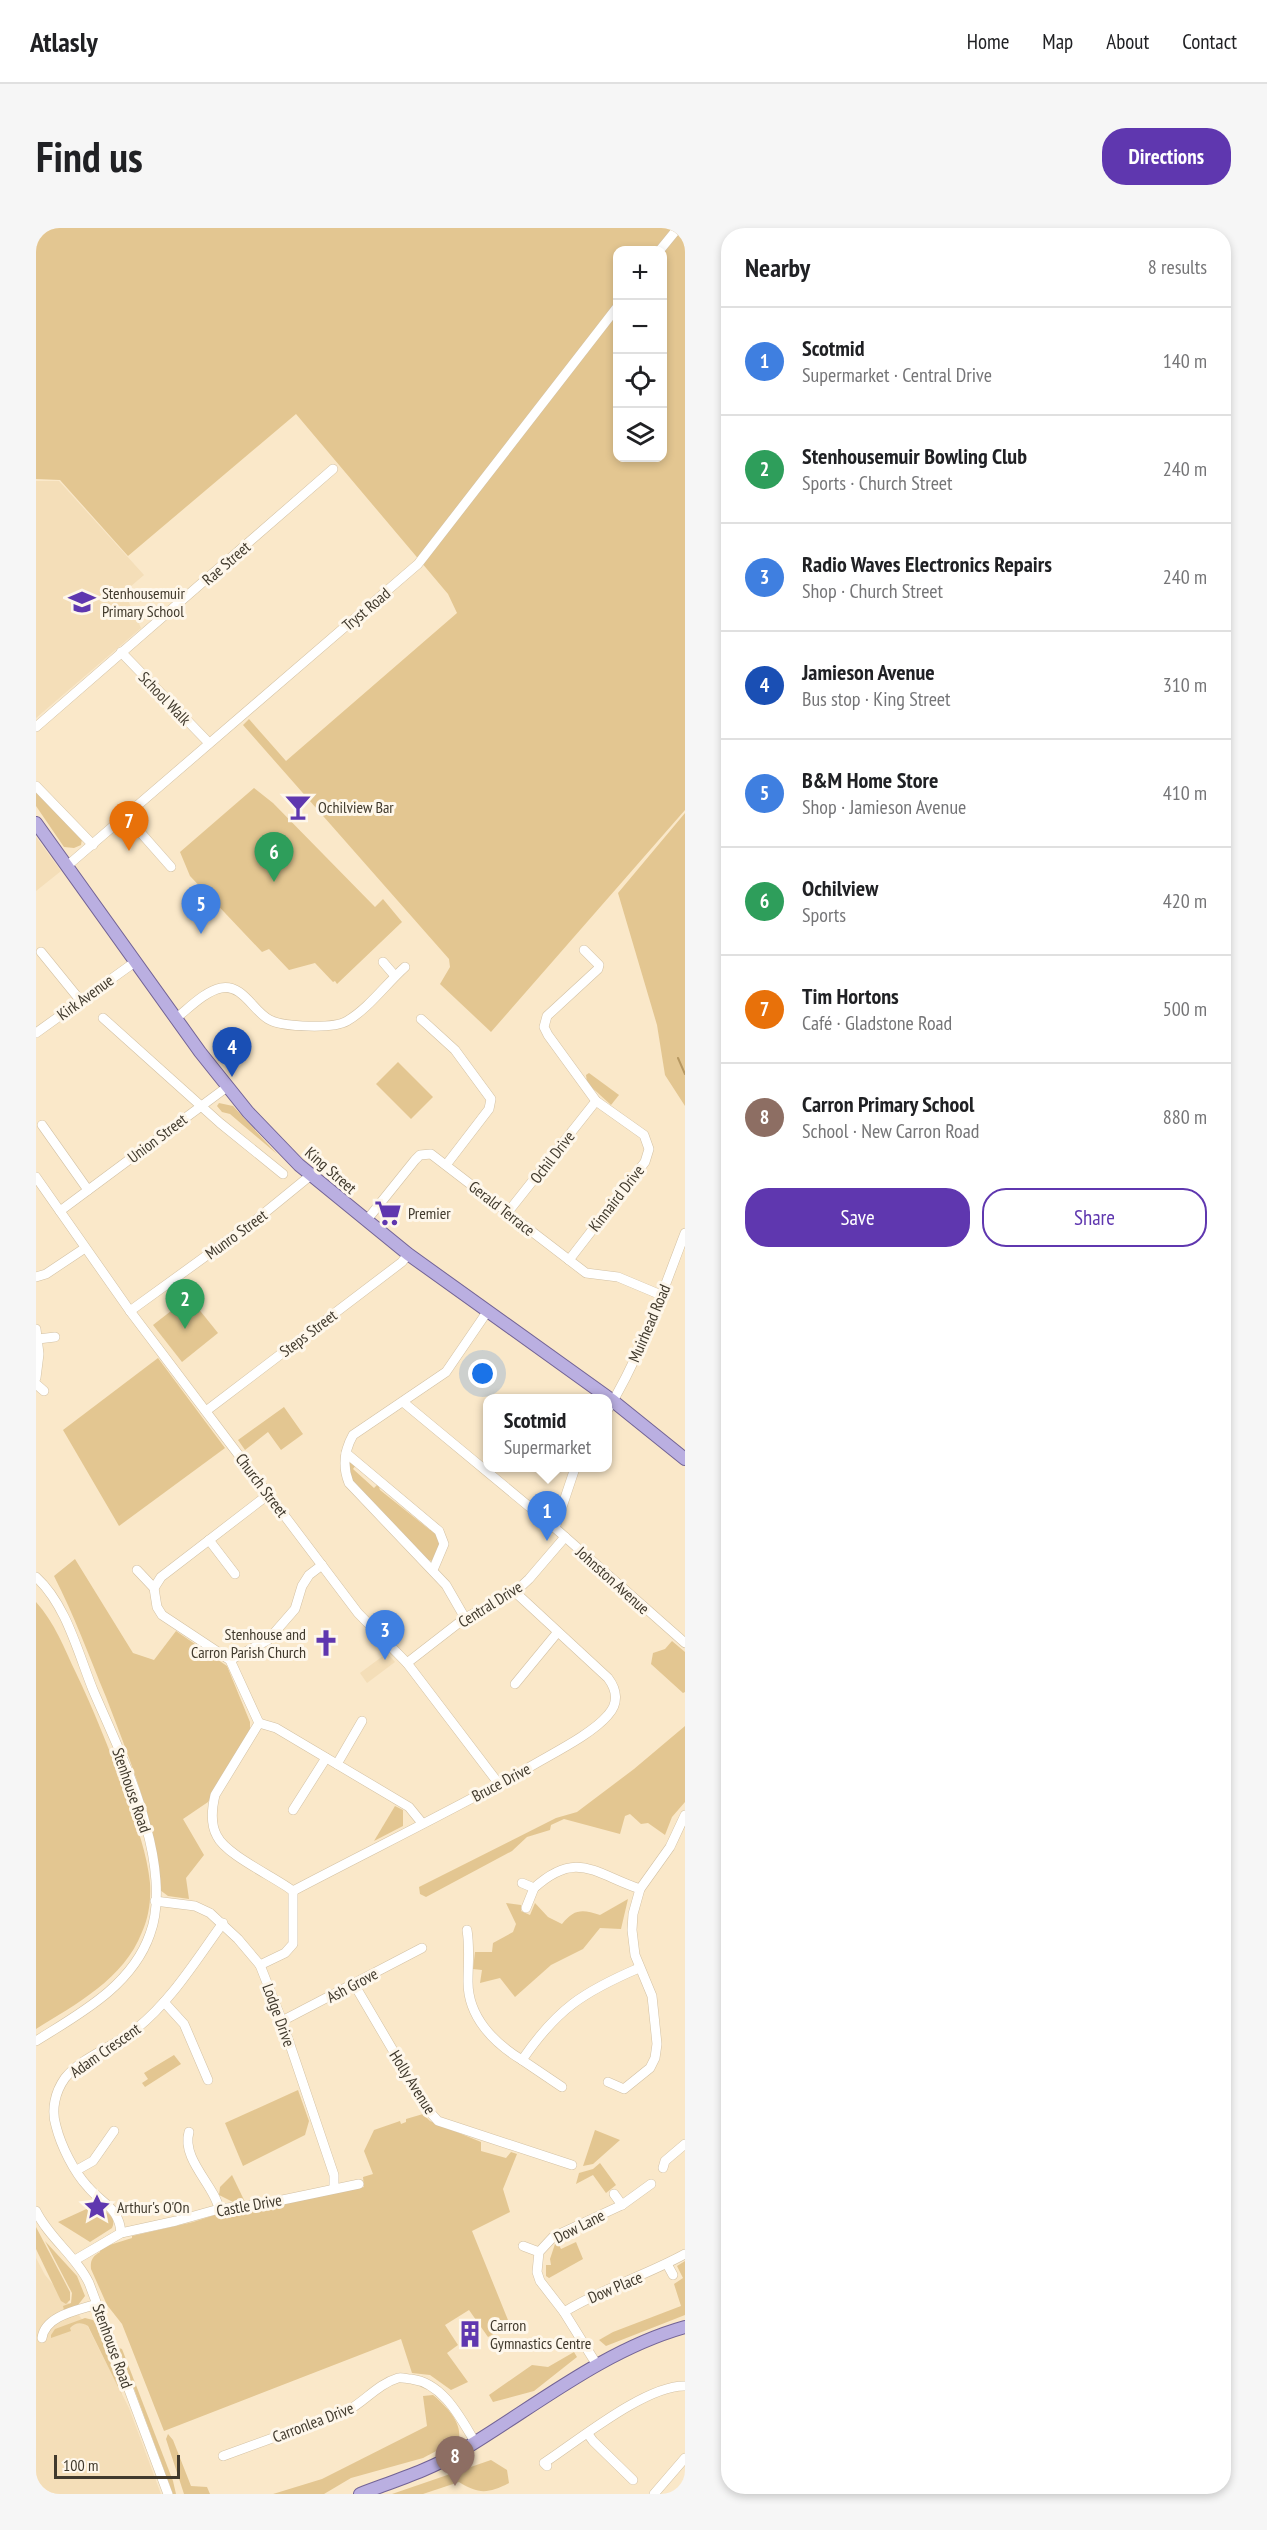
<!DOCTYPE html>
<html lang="en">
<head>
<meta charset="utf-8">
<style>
  body { margin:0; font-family:"PT Sans Narrow",sans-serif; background:#f6f6f6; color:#202124 }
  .controls { position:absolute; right:18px; top:18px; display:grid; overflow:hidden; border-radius:12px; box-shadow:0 3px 9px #0003 }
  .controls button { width:54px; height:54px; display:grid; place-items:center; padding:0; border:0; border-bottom:2px solid #e0e0e0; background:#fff; color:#202124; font:30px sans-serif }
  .scale { position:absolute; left:18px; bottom:15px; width:126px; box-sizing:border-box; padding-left:6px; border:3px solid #413a2d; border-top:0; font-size:16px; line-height:21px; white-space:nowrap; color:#413a2d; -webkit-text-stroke:4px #fef7eb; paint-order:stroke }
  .you { position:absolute; left:447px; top:1146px; width:21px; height:21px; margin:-15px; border:4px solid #fff; border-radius:50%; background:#1a73e8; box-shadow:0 0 0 9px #1a73e833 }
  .badge { display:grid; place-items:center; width:39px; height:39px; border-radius:50%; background:#5f37af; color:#fff; font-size:20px; font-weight:700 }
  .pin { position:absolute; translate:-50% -50px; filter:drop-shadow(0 2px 3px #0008) }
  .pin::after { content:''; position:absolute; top:32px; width:21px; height:18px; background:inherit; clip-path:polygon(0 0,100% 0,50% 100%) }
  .popup { position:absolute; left:447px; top:1166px; width:129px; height:78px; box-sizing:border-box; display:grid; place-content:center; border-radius:12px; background:#fff; filter:drop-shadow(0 2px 4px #0005); font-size:20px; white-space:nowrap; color:#757577 }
  .popup b { font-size:22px; color:#202124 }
  .popup::after { content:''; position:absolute; left:50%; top:100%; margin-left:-12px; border:12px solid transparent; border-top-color:#fff }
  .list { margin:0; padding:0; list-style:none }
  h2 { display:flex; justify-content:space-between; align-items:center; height:78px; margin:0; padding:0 24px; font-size:26px }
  h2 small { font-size:20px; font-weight:400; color:#757577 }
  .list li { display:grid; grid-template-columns:39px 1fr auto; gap:18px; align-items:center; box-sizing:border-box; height:108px; padding:0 24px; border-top:2px solid #e0e0e0 }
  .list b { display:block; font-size:22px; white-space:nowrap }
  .list p { margin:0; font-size:20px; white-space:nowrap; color:#757577 }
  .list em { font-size:20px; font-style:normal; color:#757577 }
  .actions { display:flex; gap:12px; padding:18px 24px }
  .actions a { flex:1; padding:14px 0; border:2px solid #5f37af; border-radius:24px; text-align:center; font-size:21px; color:#5f37af }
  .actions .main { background:#5f37af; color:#fff }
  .icon { flex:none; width:33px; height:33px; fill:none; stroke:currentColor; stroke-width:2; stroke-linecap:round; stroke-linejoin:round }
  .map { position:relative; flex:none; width:649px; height:2266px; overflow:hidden; border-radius:24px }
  header { display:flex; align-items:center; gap:36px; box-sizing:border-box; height:84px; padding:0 30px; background:#fff; border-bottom:2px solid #e0e0e0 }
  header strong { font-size:28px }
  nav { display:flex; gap:33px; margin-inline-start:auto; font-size:21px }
  .intro { display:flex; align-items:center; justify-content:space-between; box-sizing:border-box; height:144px; padding:0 36px }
  h1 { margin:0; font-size:42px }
  .button { padding:15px 27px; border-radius:24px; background:#5f37af; color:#fff; font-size:21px; font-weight:700 }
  main { display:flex; gap:36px; padding:0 36px }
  aside { flex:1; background:#fff; border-radius:24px; box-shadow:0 3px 9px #0003 }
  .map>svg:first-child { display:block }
  .built { fill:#f4deb8 }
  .green { fill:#e3c691; fill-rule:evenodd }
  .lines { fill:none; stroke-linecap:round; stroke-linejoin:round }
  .stream { stroke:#b79861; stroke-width:2 }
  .minor-casing { stroke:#d3c1a3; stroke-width:10 }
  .major-casing { stroke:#726395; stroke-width:14 }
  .minor { stroke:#fff; stroke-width:9 }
  .major { stroke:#baafe1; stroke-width:12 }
  .labels { text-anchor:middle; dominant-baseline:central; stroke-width:6; stroke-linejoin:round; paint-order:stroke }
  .street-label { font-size:16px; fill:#413a2d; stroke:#fef7eb }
  .poi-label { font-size:16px; fill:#413a2d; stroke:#fef7eb; text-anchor:start }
</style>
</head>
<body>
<header>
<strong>Atlasly</strong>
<nav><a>Home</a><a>Map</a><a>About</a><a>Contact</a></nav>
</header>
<div class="intro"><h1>Find us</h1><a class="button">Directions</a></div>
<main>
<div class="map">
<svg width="649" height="2266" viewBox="0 0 649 2266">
  <rect width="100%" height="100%" fill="#fae8c9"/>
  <g class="built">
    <path d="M0,253H23L108,347L88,364L105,400L0,490Z"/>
    <path d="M0,609L25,643L0,663Z"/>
    <path d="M351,1425L359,1434L331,1455L324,1445Z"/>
    <path d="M0,2030L9,2047L51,2097L93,2180L125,2266H0Z"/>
  </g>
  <g class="green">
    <path d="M0,0H649V582L455,804L404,756L414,739L413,731L207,497L213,491L250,533L421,385L412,366L260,186L92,328L24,252L0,251ZM582,22H626V230H582Z"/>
    <path d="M218,560L237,575L339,679L347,671L366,694L301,756L299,753L297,754L279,735L253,742L233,721L226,724L154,648L144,624Z"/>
    <path d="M0,563L46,611L45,617L38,620L28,619L0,578Z"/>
    <path d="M649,585V878L629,847L621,797L582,665Z"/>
    <path d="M362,834L397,869L375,891L340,856Z"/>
    <path d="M553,845L583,867L575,877L551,855L550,847Z"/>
    <path d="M183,875L197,878L241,926L194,886L186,884L181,878Z"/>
    <path d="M153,1069L182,1105L146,1134L117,1097Z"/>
    <path d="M122,1130L189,1220L83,1298L27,1202Z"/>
    <path d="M248,1179L267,1206L245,1222L232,1204L209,1222L202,1212Z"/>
    <path d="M312,1233L320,1237L317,1241L338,1260L342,1256L344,1262L394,1302H398L405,1315L397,1333L391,1332L314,1250Z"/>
    <path d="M39,1331L97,1425L118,1432L140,1403L191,1438L214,1494V1503L172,1574L147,1591L168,1627L150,1650L153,1671L132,1668L124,1662C120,1594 94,1532 70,1469C53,1428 38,1387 18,1348Z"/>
    <path d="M0,1374C19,1395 28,1420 40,1445C60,1487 76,1528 92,1572C101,1599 111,1626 114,1655C115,1672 113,1689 106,1704C88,1751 40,1776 0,1801Z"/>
    <path d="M636,1413L649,1424V1464L647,1465L615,1436L617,1425L629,1421Z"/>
    <path d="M649,1498V1574L636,1589L629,1607L612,1595L605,1596L594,1586L589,1588L584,1606L528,1591L515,1597L514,1602L491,1609L476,1623L390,1669L384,1666L383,1659L520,1590L541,1584L598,1541Z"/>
    <path d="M359,1578L367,1582V1598L338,1613Z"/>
    <path d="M592,1671L585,1701L564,1700L547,1721L515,1737L479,1769L464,1750L444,1755L446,1742L437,1741L439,1724H456L457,1715L477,1704L480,1696L470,1675L485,1677V1683L494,1687L499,1675L512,1689L526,1696C538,1681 546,1681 564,1687Z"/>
    <path d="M138,1827L145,1836L109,1859L106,1855L112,1851L108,1845Z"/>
    <path d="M262,1862L273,1893L269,1907L207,1938L189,1895Z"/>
    <path d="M387,1886L394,1893L445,1914V1923L470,1930L475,1924L481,1926L467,1961L474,1984L436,2003L474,2097L452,2109L433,2082L409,2097L422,2117L411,2125L432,2154L415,2162L394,2147L376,2145L365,2111L128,2203L86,2096L71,2077L55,2041C54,2032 57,2028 64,2024V2020L96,2010V2008L157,1994L185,1985L214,1983L328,1959L327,1949L337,1946L328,1923L338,1902L364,1893L365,1896L370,1894V1891Z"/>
    <path d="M559,1902L584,1912L557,1936L547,1938Z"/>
    <path d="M564,1935L580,1957L570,1965L557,1947L540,1956L543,1945L557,1941Z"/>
    <path d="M196,1947L209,1974L199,1975L183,1967L184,1959Z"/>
    <path d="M57,1978L62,1982L65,1979C72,1986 81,1990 76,2000L54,2014L22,1994Z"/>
    <path d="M0,1999L34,2064V2072L30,2076L25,2073L0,2021Z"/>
    <path d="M9,2013L41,2048L49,2068L42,2077L28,2082L27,2078L35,2075L36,2065Z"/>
    <path d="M540,2014L547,2031L513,2050L510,2048V2037H515L514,2031L519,2016L522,2015L525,2021Z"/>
    <path d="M649,2033V2087L570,2118L563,2112L577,2104L645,2078L638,2056L647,2050L641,2038Z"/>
    <path d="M49,2090L57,2092L62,2099L86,2167L52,2098C46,2094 39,2094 34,2100L35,2103L15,2110V2107L19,2101Z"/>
    <path d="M83,2120L86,2121L137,2253L140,2266H137Z"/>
    <path d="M538,2124L541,2129L498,2163L457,2174L453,2167L496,2137L512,2139Z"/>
    <path d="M397,2167C410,2178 426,2194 423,2211L387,2230L315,2250L288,2266H237L286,2251L391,2198L387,2168Z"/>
    <path d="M132,2206L137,2212L155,2258L171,2259L174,2266H148L130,2211Z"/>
    <path d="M455,2232L471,2242L473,2255C452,2266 442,2266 423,2254L387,2266H356Z"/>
  </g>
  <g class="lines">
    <path class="stream" d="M642,830L649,846"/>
    <defs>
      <g id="minor">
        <path d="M624,22L642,0"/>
        <path d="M85,424L173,515"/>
        <path d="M0,499L297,241"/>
        <path d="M0,558L57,617"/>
        <path d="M90,588L135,639"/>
        <path d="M31,638L382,336L582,78"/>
        <path d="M5,724L44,772"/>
        <path d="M347,734L359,748"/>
        <path d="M67,790L184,895L247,946"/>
        <path d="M139,791C152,781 169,763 185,760C208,756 217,784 234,792C248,799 298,801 311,793C333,780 350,756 369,739"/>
        <path d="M385,791L419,822L455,871L453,881L410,937"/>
        <path d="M0,805L99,734"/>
        <path d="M6,897L52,962"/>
        <path d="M0,949L94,1083L322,1385L371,1435L463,1556"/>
        <path d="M24,983L191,859"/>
        <path d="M472,984L560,873"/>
        <path d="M330,993L379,932L384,927L395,926L550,1045L582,1049L625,1067"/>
        <path d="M533,1032L609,934L613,921L608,907L560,873L512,807L508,799L511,788L562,741L563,737L548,722"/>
        <path d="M0,1049L10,1046L49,1020"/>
        <path d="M94,1083L221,991L275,947"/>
        <path d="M0,1101L3,1126L0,1150"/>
        <path d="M2,1111L19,1109"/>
        <path d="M0,1156L8,1163"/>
        <path d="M367,1174L519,1300L649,1415"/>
        <path d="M170,1183L366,1034L372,1026"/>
        <path d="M571,1183C605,1128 626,1065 649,1005"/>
        <path d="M310,1225L403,1303L408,1316L397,1342"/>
        <path d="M519,1300L539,1240"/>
        <path d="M173,1312L199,1346"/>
        <path d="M101,1342L118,1360L121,1379L126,1387L194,1432L223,1495L179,1567C176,1580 174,1596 181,1608C190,1627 239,1649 257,1663V1716L249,1725L224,1737"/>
        <path d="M0,1349C30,1376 42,1425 57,1462C76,1506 98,1551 110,1598C119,1630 126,1674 114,1706C96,1758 43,1786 0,1813"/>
        <path d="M118,1360L125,1349L233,1266"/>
        <path d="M429,1390L410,1357L313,1255C306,1238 308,1223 317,1207L410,1144L451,1084"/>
        <path d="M194,1432L232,1412L259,1381L266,1358L273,1347L286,1337"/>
        <path d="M371,1435L429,1390L479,1364L493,1351L529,1309"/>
        <path d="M479,1456L521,1405"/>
        <path d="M223,1495L240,1500L373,1579L386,1595"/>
        <path d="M301,1536L326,1493"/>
        <path d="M257,1582L290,1530"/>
        <path d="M486,1655L498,1660C541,1621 559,1646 604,1661"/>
        <path d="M257,1663C335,1622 415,1583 492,1540C515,1526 555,1507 572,1487C583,1475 581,1462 572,1450L479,1364"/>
        <path d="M119,1673L159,1678L174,1685L202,1711L224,1737L246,1793L298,1947V1960"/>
        <path d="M490,1680L498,1660"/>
        <path d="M431,1702C434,1720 432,1736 432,1754C432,1789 458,1815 486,1832C521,1781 547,1764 603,1740"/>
        <path d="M318,1756L392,1882L402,1893L536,1937"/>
        <path d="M128,1774L148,1796L172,1852"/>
        <path d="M246,1793L386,1720"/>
        <path d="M486,1832L526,1859"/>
        <path d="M572,1854L588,1861L614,1840L619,1830L621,1816L616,1768L599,1727L596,1702L597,1686L604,1661L634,1619L649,1587"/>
        <path d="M153,1904C145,1931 179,1958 183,1981"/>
        <path d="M627,1940L629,1933L649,1916"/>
        <path d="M41,1942L57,1933L78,1903"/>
        <path d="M578,1966L586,1977"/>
        <path d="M0,1983C13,2010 40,2028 53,2055L132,2266"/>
        <path d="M85,2005C83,1979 67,1977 52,1959C38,1944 25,1918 20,1898C15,1882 19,1864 29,1850C47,1828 78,1819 100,1801C136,1772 160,1732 187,1695"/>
        <path d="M487,2018L503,2024"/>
        <path d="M39,2032L85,2005L140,1993L183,1981L232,1975L323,1956"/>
        <path d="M631,2036L637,2047"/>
        <path d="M528,2084C567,2060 609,2048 649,2026"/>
        <path d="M6,2110C9,2087 43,2082 61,2076"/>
        <path d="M561,2137L528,2084L504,2053L501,2044L503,2024L517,2009L586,1977L615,1956"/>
        <path d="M552,2206L557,2213L597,2252"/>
        <path d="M187,2228L311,2183C328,2174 342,2156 362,2150C366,2149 371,2151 375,2151C407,2155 424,2189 439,2214"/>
        <path d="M511,2238L508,2235C543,2212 610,2157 649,2158"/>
        <path d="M618,2266L649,2230"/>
      </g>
      <g id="major">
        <path d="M0,595L164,824L212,884L263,937L372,1026L577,1173L649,1231"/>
        <path d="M324,2266C358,2253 394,2242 425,2223C497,2180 567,2122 649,2099"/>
      </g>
    </defs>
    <use href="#minor" class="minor-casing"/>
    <use href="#major" class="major-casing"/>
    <use href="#minor" class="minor"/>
    <use href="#major" class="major"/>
  </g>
  <defs>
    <symbol id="school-bare" viewBox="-9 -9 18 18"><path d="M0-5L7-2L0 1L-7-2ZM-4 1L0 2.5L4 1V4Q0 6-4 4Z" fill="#5f37af" stroke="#fef7eb" stroke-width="2.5" paint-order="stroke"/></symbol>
    <symbol id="bar-bare" viewBox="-9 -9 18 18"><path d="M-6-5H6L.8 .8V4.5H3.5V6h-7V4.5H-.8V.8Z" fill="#5f37af" stroke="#fef7eb" stroke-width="2.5" paint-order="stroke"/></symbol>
    <symbol id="supermarket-bare" viewBox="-9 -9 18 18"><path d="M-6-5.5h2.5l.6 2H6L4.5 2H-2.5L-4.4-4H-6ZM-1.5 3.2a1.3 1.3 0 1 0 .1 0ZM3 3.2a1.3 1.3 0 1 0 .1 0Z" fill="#5f37af" stroke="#fef7eb" stroke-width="2.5" paint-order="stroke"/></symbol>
    <symbol id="church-bare" viewBox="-9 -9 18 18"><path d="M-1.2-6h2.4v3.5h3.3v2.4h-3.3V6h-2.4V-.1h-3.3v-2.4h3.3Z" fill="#5f37af" stroke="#fef7eb" stroke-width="2.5" paint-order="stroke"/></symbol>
    <symbol id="sight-bare" viewBox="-9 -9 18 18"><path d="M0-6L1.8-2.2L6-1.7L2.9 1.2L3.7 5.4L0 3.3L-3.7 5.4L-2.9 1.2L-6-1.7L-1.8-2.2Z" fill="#5f37af" stroke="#fef7eb" stroke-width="2.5" paint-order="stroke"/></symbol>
    <symbol id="building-bare" viewBox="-9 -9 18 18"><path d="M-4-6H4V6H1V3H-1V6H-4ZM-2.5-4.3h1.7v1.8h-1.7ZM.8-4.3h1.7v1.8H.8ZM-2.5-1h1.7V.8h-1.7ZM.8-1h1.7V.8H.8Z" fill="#5f37af" stroke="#fef7eb" stroke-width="2.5" paint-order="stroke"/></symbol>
  </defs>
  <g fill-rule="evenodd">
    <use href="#school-bare" x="27" y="355" width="38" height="38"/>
    <use href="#bar-bare" x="243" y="560" width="38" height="38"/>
    <use href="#supermarket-bare" x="333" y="966" width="38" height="38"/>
    <use href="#church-bare" x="271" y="1396" width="38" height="38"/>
    <use href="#sight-bare" x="42" y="1960" width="38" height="38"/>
    <use href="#building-bare" x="415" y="2087" width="38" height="38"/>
  </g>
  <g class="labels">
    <g class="street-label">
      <text transform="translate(190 335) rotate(-41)">Rae Street</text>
      <text transform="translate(330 381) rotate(-40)">Tryst Road</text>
      <text transform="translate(129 470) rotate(46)">School Walk</text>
      <text transform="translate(49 769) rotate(-36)">Kirk Avenue</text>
      <text transform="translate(121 910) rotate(-37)">Union Street</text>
      <text transform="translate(516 929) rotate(-52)">Ochil Drive</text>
      <text transform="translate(295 942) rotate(41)">King Street</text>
      <text transform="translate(580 970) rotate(-52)">Kinnaird Drive</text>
      <text transform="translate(466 980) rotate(38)">Gerald Terrace</text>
      <text transform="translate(200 1006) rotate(-36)">Munro Street</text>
      <text transform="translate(613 1095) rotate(-67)">Muirhead Road</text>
      <text transform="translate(272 1105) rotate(-37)">Steps Street</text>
      <text transform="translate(226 1257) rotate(53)">Church Street</text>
      <text transform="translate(577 1352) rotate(42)">Johnston Avenue</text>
      <text transform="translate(454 1376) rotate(-32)">Central Drive</text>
      <text transform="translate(465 1554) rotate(-28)">Bruce Drive</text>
      <text transform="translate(96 1562) rotate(71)">Stenhouse Road</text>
      <text transform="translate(316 1757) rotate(-28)">Ash Grove</text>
      <text transform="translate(243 1787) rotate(70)">Lodge Drive</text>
      <text transform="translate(69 1822) rotate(-35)">Adam Crescent</text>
      <text transform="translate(377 1854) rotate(58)">Holly Avenue</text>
      <text transform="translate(213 1977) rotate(-10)">Castle Drive</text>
      <text transform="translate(543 1998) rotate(-27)">Dow Lane</text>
      <text transform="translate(579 2059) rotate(-23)">Dow Place</text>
      <text transform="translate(77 2118) rotate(70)">Stenhouse Road</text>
      <text transform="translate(277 2194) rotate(-21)">Carronlea Drive</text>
    </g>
    <g class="poi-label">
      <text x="66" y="365">Stenhousemuir<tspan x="66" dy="18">Primary School</tspan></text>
      <text x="282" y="579">Ochilview Bar</text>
      <text x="372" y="985">Premier</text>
      <text x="270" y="1406" text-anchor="end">Stenhouse and<tspan x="270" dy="18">Carron Parish Church</tspan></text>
      <text x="81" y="1979">Arthur's O'On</text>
      <text x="454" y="2097">Carron<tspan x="454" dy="18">Gymnastics Centre</tspan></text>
    </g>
  </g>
</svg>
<div class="controls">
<button>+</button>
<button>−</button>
<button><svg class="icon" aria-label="locate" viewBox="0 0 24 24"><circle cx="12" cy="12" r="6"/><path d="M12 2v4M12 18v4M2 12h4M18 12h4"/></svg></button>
<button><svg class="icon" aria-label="layers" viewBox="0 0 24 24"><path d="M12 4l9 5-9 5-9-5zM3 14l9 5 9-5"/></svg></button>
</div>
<div class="scale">100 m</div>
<div class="you"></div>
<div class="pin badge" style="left:511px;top:1313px;background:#3f7fe0">1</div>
<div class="popup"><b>Scotmid</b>Supermarket</div>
<div class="pin badge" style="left:149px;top:1101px;background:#2e9e5b">2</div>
<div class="pin badge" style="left:349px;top:1432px;background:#3f7fe0">3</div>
<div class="pin badge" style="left:196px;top:849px;background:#1a4fb4">4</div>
<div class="pin badge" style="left:165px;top:706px;background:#3f7fe0">5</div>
<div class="pin badge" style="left:238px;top:654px;background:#2e9e5b">6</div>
<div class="pin badge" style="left:93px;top:623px;background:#e8710a">7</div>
<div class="pin badge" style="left:419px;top:2258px;background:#8d6e63">8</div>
</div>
<aside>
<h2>Nearby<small>8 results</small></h2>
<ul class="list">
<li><span class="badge" style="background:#3f7fe0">1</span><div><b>Scotmid</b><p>Supermarket · Central Drive</p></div><em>140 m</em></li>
<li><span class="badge" style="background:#2e9e5b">2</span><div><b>Stenhousemuir Bowling Club</b><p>Sports · Church Street</p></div><em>240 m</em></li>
<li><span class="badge" style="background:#3f7fe0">3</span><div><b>Radio Waves Electronics Repairs</b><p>Shop · Church Street</p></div><em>240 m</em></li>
<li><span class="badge" style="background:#1a4fb4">4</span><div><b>Jamieson Avenue</b><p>Bus stop · King Street</p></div><em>310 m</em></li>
<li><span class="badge" style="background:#3f7fe0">5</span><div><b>B&amp;M Home Store</b><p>Shop · Jamieson Avenue</p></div><em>410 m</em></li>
<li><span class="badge" style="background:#2e9e5b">6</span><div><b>Ochilview</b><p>Sports</p></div><em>420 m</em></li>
<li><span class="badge" style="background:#e8710a">7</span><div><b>Tim Hortons</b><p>Café · Gladstone Road</p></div><em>500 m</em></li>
<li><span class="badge" style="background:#8d6e63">8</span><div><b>Carron Primary School</b><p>School · New Carron Road</p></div><em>880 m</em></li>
</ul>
<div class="actions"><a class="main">Save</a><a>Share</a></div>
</aside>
</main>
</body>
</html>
